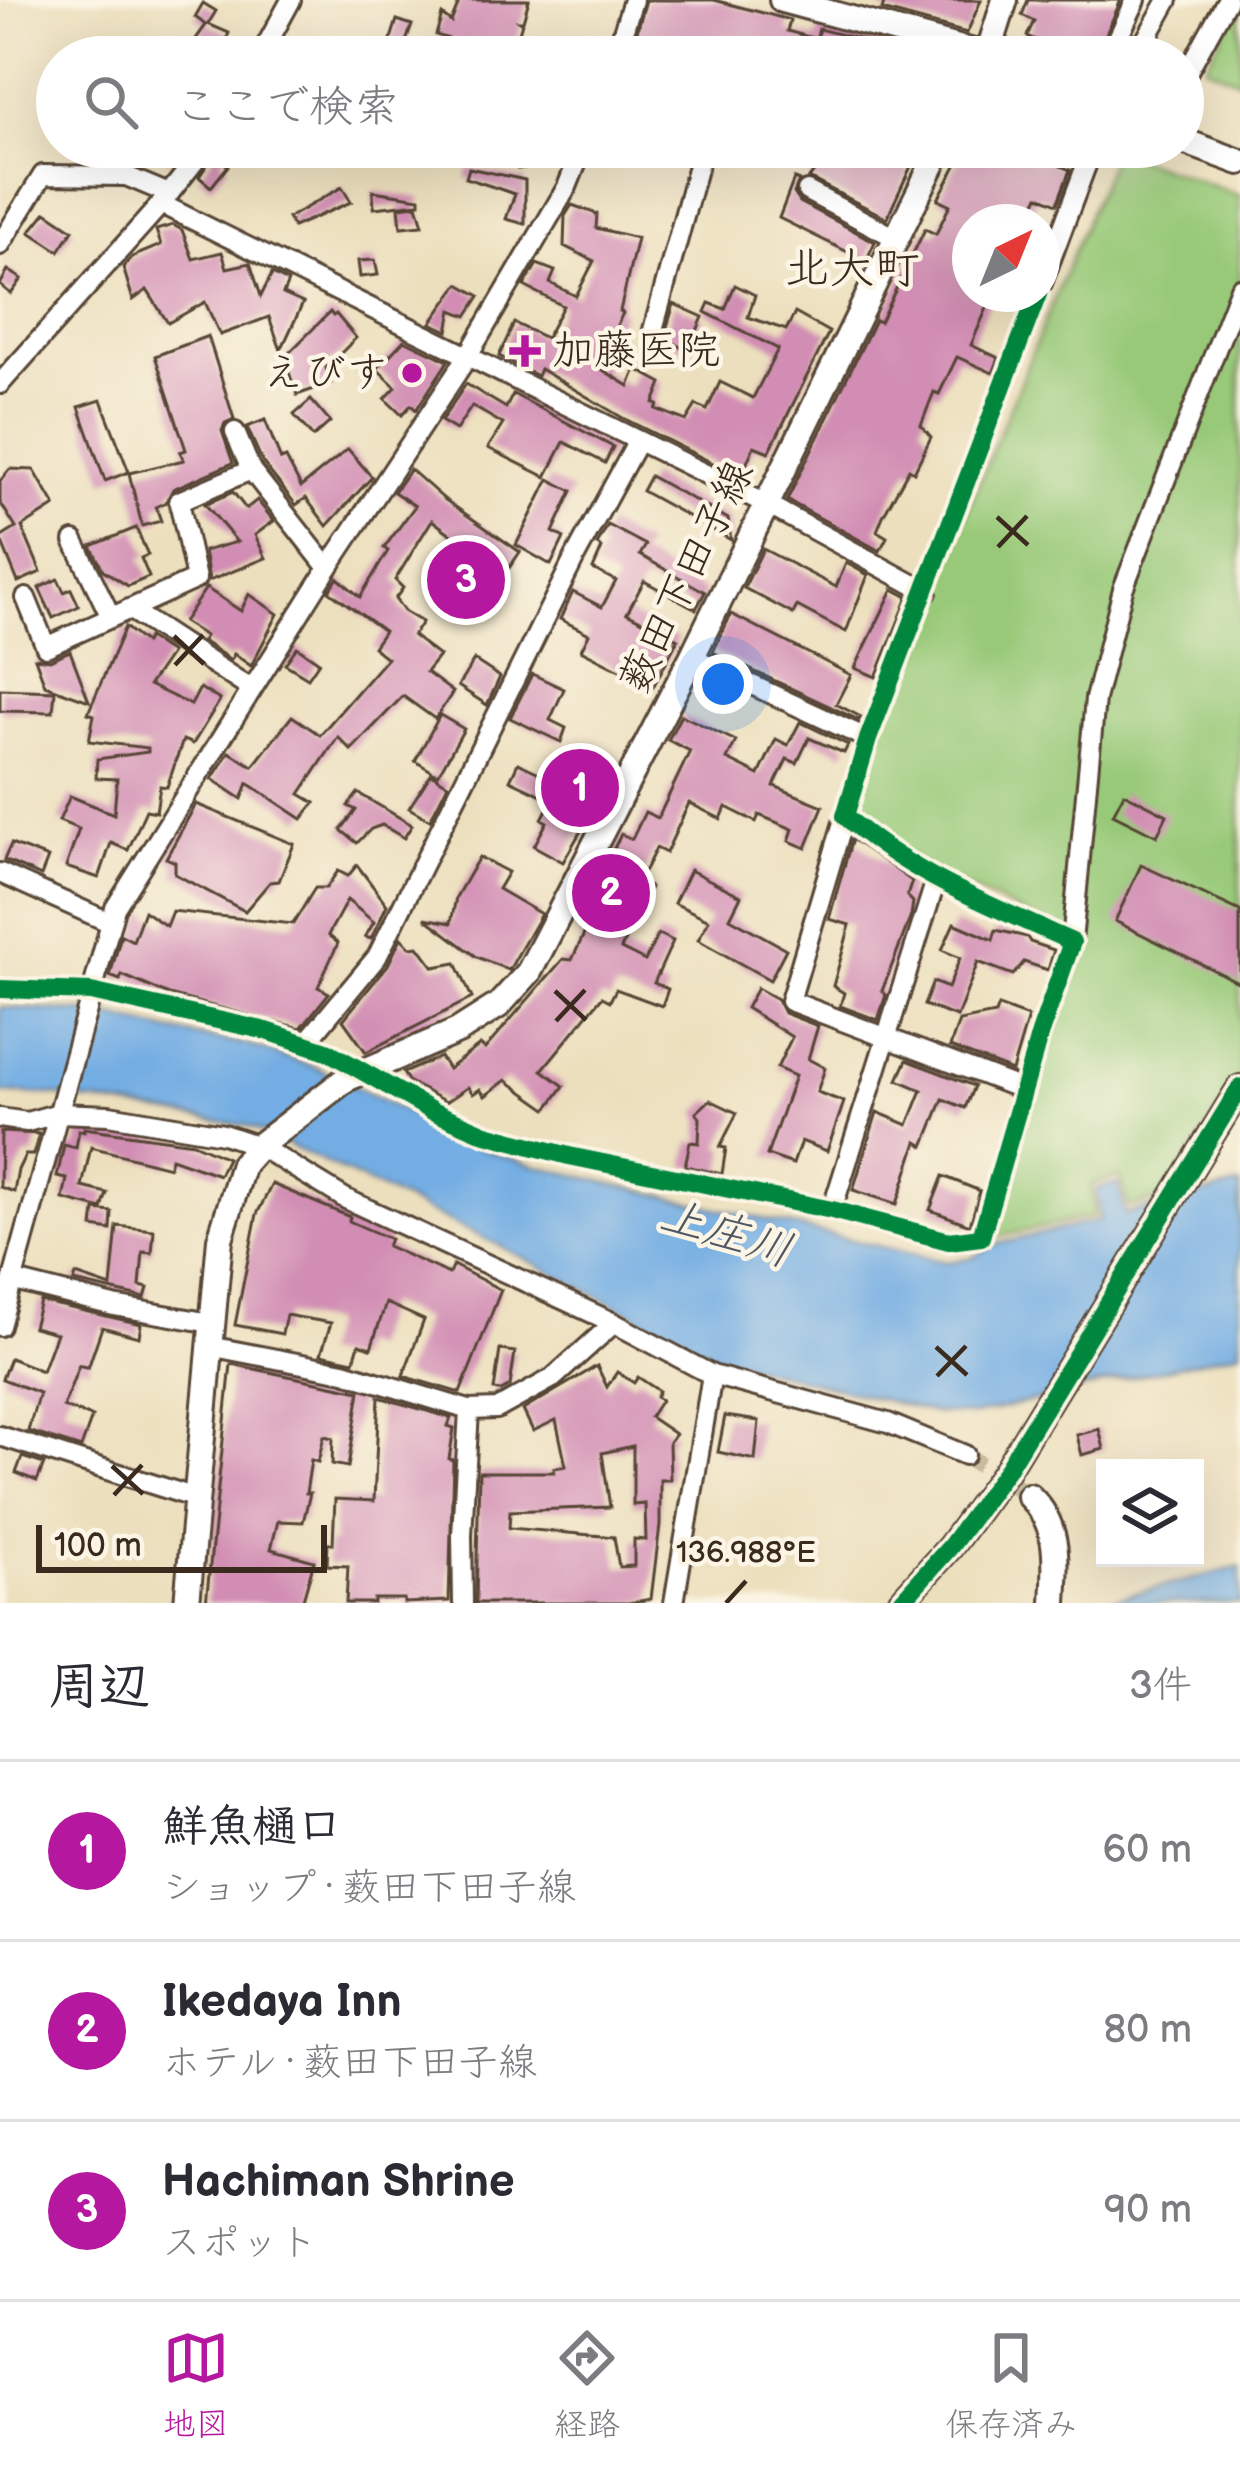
<!DOCTYPE html>
<html lang="ja">
<head>
<meta charset="utf-8">
<style>
  body { margin:0; font-family:"Balsamiq Sans","Klee One",sans-serif; background:#f7f7f7; color:#2b2b33 }
  .controls { position:absolute; right:36px; bottom:36px; display:grid; overflow:hidden; border-radius:0px; box-shadow:0 12px 48px #0002 }
  .controls button { width:108px; height:108px; display:grid; place-items:center; padding:0; border:0; border-bottom:3px solid #e1e1e2; background:#fff; color:#2b2b33; font:60px sans-serif }
  .compass { position:absolute; left:952px; top:204px; width:108px; height:108px; border-radius:50%; background:#fff; box-shadow:0 12px 48px #0002; rotate:43deg }
  .scale { position:absolute; left:36px; bottom:30px; width:291px; box-sizing:border-box; padding-left:12px; border:6px solid #3b2a1e; border-top:0; font-size:33px; line-height:42px; white-space:nowrap; color:#3b2a1e; -webkit-text-stroke:9px #fcf5e5; paint-order:stroke }
  .you { position:absolute; left:723px; top:684px; width:42px; height:42px; margin:-30px; border:9px solid #fff; border-radius:50%; background:#1a73e8; box-shadow:0 0 0 18px #1a73e833 }
  .badge { display:grid; place-items:center; width:78px; height:78px; border-radius:50%; background:#b5179e; color:#fff; font-size:39px; font-weight:700 }
  .pin { position:absolute; translate:-50% -50%; border:6px solid #fff; box-shadow:0 3px 12px #0006 }
  .list { margin:0; padding:0; list-style:none }
  h2 { display:flex; justify-content:space-between; align-items:center; height:156px; margin:0; padding:0 48px; font-size:51px }
  h2 small { font-size:39px; font-weight:400; color:#7c7c81 }
  .list li { display:grid; grid-template-columns:78px 1fr auto; gap:36px; align-items:center; box-sizing:border-box; height:180px; padding:0 48px; border-top:3px solid #e1e1e2 }
  .list b { display:block; font-size:45px; white-space:nowrap }
  .list p { margin:0; font-size:39px; white-space:nowrap; color:#7c7c81 }
  .list em { font-size:39px; font-style:normal; color:#7c7c81 }
  .icon { flex:none; width:66px; height:66px; fill:none; stroke:currentColor; stroke-width:2; stroke-linecap:round; stroke-linejoin:round }
  .map { position:relative; flex:none; width:1240px; height:1603px; overflow:hidden }
  .search { position:absolute; background:#fff; box-shadow:0 12px 48px #0002; left:36px; right:36px; top:36px; height:132px; display:flex; align-items:center; gap:30px; box-sizing:border-box; padding:0 42px; border-radius:66px; color:#7c7c81; font-size:45px }
  .sheet { height:696px; background:#fff }
  nav { display:flex; justify-content:space-around; align-items:center; box-sizing:border-box; height:168px; border-top:3px solid #e1e1e2; background:#fff; font-size:33px; color:#7c7c81 }
  nav a { display:grid; justify-items:center; gap:6px }
  nav .on { color:#b5179e }
  .map>svg:first-child { display:block }
  .green { fill:#98c978; stroke:#6a7a4b; stroke-width:3 }
  .water { fill:#73ade3; stroke:#576c80; stroke-width:3 }
  .building { fill:#d18db3; fill-rule:evenodd }
  .lines { fill:none; stroke-linecap:round; stroke-linejoin:round }
  .street-tunnel { stroke:#c9bb9d; stroke-width:18; stroke-dasharray:18 9; stroke-linecap:butt }
  .street-casing { stroke:#564536; stroke-width:24 }
  .secondary-casing { stroke:#564536; stroke-width:30 }
  .street { stroke:#fff; stroke-width:18 }
  .secondary { stroke:#fff; stroke-width:24 }
  .cycleway-casing { stroke:#fcf5e5; stroke-width:26 }
  .cycleway { stroke:#00873e; stroke-width:18 }
  .ticks { fill:none; stroke:#3b2a1e; stroke-width:4.5 }
  .poi-dot { fill:#b5179e; stroke:#fcf5e5; stroke-width:4.5 }
  .labels { text-anchor:middle; dominant-baseline:central; stroke-width:9; stroke-linejoin:round; paint-order:stroke }
  .poi-label { font-size:42px; fill:#3b2a1e; stroke:#fcf5e5; text-anchor:start }
  .street-label { font-size:42px; fill:#3b2a1e; stroke:#fcf5e5 }
  .neighbourhood-label { font-size:45px; fill:#3b2a1e; stroke:#fcf5e5 }
  .water-label { font-size:45px; font-style:italic; fill:#4f5863; stroke:#fcf5e5 }
  .ticks-label { font-size:30px; text-anchor:middle; fill:#3b2a1e; stroke:#fcf5e5; stroke-width:9; stroke-linejoin:round; paint-order:stroke }
</style>
</head>
<body>
<div class="map">
<svg width="1240" height="1603" viewBox="0 0 1240 1603">
  <rect width="100%" height="100%" fill="#fcf5e5"/>
  <filter id="ink" filterUnits="userSpaceOnUse"><feTurbulence type="fractalNoise" baseFrequency=".00833" numOctaves="2"/><feDisplacementMap in="SourceGraphic" scale="24" xChannelSelector="R" yChannelSelector="G"/><feConvolveMatrix kernelMatrix="1 2 1 2 8 2 1 2 1" color-interpolation-filters="sRGB"/></filter>
  <filter id="wash" filterUnits="userSpaceOnUse"><feTurbulence type="fractalNoise" baseFrequency=".004" numOctaves="4" result="noise"/><feDisplacementMap in="SourceGraphic" scale="48" xChannelSelector="R" yChannelSelector="G"/><feGaussianBlur stdDeviation="2.7" result="paint"/><feColorMatrix in="noise" values="0 0 0 0 0 0 0 0 0 0 0 0 0 0 0 0 0 1.4 0 .05"/><feComposite in="paint" operator="in"/></filter>
  <g filter="url(#wash)">
    <rect width="100%" height="100%" fill="#ecdfbd"/>
    <g class="green">
      <path d="M1240,3V81L1205,66Z"/>
      <path d="M1115,150L1240,196V1074L1162,1199L1128,1207L1120,1176L1091,1184L1095,1216L988,1239L1047,1036L1080,939C1002,903 916,872 852,813L873,742Z"/>
    </g>
    <g class="water">
      <path d="M0,1007L96,1013L169,1031L248,1045L315,1067L482,1149L533,1165L946,1262L971,1258L993,1245L1100,1220L1096,1188L1118,1183L1125,1214L1240,1185V1351L974,1415L934,1413L717,1357L496,1244L248,1126L52,1095L0,1093Z"/>
      <path d="M1240,1567V1603H1097Z"/>
    </g>
    <g id="blocks">
      <g class="building">
        <path d="M460,0H529L523,21H519L522,23L516,43L551,52L550,57H462L465,44L436,35L442,15L451,22Z"/>
        <path d="M646,0H714L790,20L787,31L816,39L819,29L926,56L647,57L631,52Z"/>
        <path d="M885,0H981L967,33L882,10Z"/>
        <path d="M1028,0H1121L1096,57H1072L1027,36L1034,21L1022,15Z"/>
        <path d="M203,3L216,11L208,24L229,33L219,55L183,57L206,25L195,17Z"/>
        <path d="M397,20L412,25L403,50L389,45Z"/>
        <path d="M154,147H189L175,165Z"/>
        <path d="M219,147H230L221,160L228,166L211,187L199,177Z"/>
        <path d="M515,147H559L560,163L518,169Z"/>
        <path d="M838,147H920L887,218L809,178L818,166L827,170Z"/>
        <path d="M966,147H1060L1052,162L1070,170L1057,204L1039,196L1026,222H983L971,216L957,245L970,251V294H993L971,345L999,358L993,373L957,357L939,394L934,392L921,425L931,437L914,472L909,469L883,516L877,531L887,537L880,551L787,500L875,320L880,322L925,229L936,234L950,205L938,199Z"/>
        <path d="M469,168L525,180V224L506,219L515,194L466,178Z"/>
        <path d="M794,179L799,181L794,193L800,202L875,242L866,261L779,218Z"/>
        <path d="M342,187L351,202L293,227L288,218Z"/>
        <path d="M373,191L420,198V203L374,208Z"/>
        <path d="M417,205L423,225L401,227L399,207Z"/>
        <path d="M572,205L597,214L596,228L637,238L620,311L623,313L600,359L606,362L603,370L629,386L636,369L662,383L654,403L658,405L656,409L686,421L696,405L707,410L720,382L753,398L778,349L705,312L709,303L725,309L735,285L755,295L748,317L786,330L795,313L829,332L769,452L754,446L741,477L623,418L540,369L537,376L499,356L514,323L546,338L563,306L524,286L537,264L555,271L550,283L576,296L594,261L564,246L565,216Z"/>
        <path d="M46,212L73,230L59,251L30,232Z"/>
        <path d="M173,225L182,230L193,259L222,252L227,268L250,263L261,296L272,274L288,282L283,294L303,303L281,350L269,317L220,335L205,302L168,323L147,290L133,300L123,267L132,257L161,245L156,230Z"/>
        <path d="M375,260L378,275L360,277L358,261Z"/>
        <path d="M8,270L22,279L11,294L0,285Z"/>
        <path d="M459,284L480,296L467,316L452,310L448,331L431,323Z"/>
        <path d="M674,304L703,317L688,351L664,337Z"/>
        <path d="M330,312L333,316L336,314L356,338L326,368L331,383L297,395L284,358Z"/>
        <path d="M208,336L234,419L225,423L222,431L233,463L173,489L166,502L156,507L161,521L142,526L129,473L184,460L180,452L186,450L155,356Z"/>
        <path d="M404,340L448,361L416,410L411,405L402,415L385,399L396,387L377,369Z"/>
        <path d="M466,384L506,408L513,394L613,447L605,463L564,442L546,477L488,448L503,424L472,406L456,430L441,421Z"/>
        <path d="M101,400L129,472L105,481L79,407Z"/>
        <path d="M311,400L330,422L313,437L294,415Z"/>
        <path d="M265,420L281,460L286,458L301,487L348,449L372,477L327,526L306,498L296,505L263,463L247,427Z"/>
        <path d="M10,469L34,470L55,506L22,527L41,572L18,582L0,538L16,528L0,502V481Z"/>
        <path d="M410,469L444,499L520,552L505,574L499,570L470,604L442,579L468,547L432,520L395,580L403,588L395,599L404,611L422,622L413,636L439,656L426,672L453,692L435,719L403,696L351,750L338,737L300,794L315,803L302,819L248,783L242,799L212,779L229,752L253,766L292,716L320,735L387,658L373,647L384,631L329,591L338,578L360,597L388,551L384,548L415,506L394,492Z"/>
        <path d="M650,476L728,519L731,540L642,491Z"/>
        <path d="M549,479L572,491L553,532L564,538L551,565L516,545Z"/>
        <path d="M233,492L246,509L257,500L274,521L255,535L266,558L209,581L204,551L237,542L205,504Z"/>
        <path d="M608,525L646,545L640,555L705,592L696,609L644,581L627,613L678,639L653,687L581,650L589,634L560,619L573,592L602,607L616,581L593,569L602,548L597,545Z"/>
        <path d="M136,528L148,555L141,558L149,577L128,586L103,570L91,546Z"/>
        <path d="M763,549L836,587L846,563L868,575L846,632L797,606L793,614L744,588Z"/>
        <path d="M58,579L64,592L71,589L79,606L53,618L39,588Z"/>
        <path d="M206,588L241,611L249,594L278,614L251,666L234,654L231,660L202,641L205,636L183,622Z"/>
        <path d="M893,589L908,597L876,677L855,668Z"/>
        <path d="M731,614L851,675L836,704L861,717L859,720L713,652Z"/>
        <path d="M125,627L145,643L148,638L171,653L149,685L191,705L200,688L220,700L193,744L183,740L167,787L160,786L156,812L146,810L128,850L111,843L99,878L66,867L79,829L59,821L70,796L114,814L117,779L96,778L97,759L148,752V748L89,741L94,715L88,713Z"/>
        <path d="M297,647L319,662L308,678L285,664Z"/>
        <path d="M70,651L89,701L45,685L35,658L50,660Z"/>
        <path d="M474,660L500,677L487,705L458,686Z"/>
        <path d="M532,674L564,689L550,720L566,728L561,742L510,718Z"/>
        <path d="M0,689L55,691L53,712L0,711Z"/>
        <path d="M440,715L464,729L438,775L415,761Z"/>
        <path d="M681,715L736,741L727,759L759,775L776,739L788,745L800,722L848,745L844,753L809,738L797,763L787,759L774,786L823,806L806,848L789,841L793,829L759,815L756,822L726,807L721,819L689,803L666,853L656,848L639,882L650,887L621,949L645,961L658,934L673,941L654,983L668,989L662,1006L616,989L610,1001L602,997L542,1070L564,1086L547,1109L506,1080L485,1096L480,1089L473,1094L468,1087L446,1102L409,1082L403,1073L440,1057L448,1069L480,1045L485,1049L563,959L572,960L584,934L612,900L596,885L621,834L632,839L645,812L658,818L690,751L668,740Z"/>
        <path d="M518,763L556,781L561,770L578,780L581,775L605,789L563,862L534,846L547,822L542,819L552,800L510,780Z"/>
        <path d="M431,774L448,784L430,820L409,808Z"/>
        <path d="M358,793L412,825L404,838L382,825L371,829L357,843L341,830L356,810L348,806Z"/>
        <path d="M1124,793L1167,815L1157,836L1113,814Z"/>
        <path d="M196,804L294,844L279,881L270,882L245,911L175,874V862L166,858Z"/>
        <path d="M852,839L912,881L907,896L913,902L911,916L882,991L886,995L878,1020L840,1006L844,993L833,986L850,925L829,919Z"/>
        <path d="M11,844L48,858L41,876L4,860Z"/>
        <path d="M479,857L508,872L498,889L541,914L509,970L477,957L425,918L451,923L456,897Z"/>
        <path d="M357,865L387,905L371,939L365,937L374,922L347,900L328,935L338,943L318,987L329,993L301,1028L169,995L122,975L120,980L110,976L121,935L133,941L144,911L166,926L172,911L293,924L315,888H326L338,871L348,876Z"/>
        <path d="M1141,865L1240,911V983L1115,921Z"/>
        <path d="M690,870L741,896L730,918L786,949L770,980L698,940L709,920L674,903Z"/>
        <path d="M954,923L993,940L996,930L1027,937L1030,942L1054,950L1048,970L1024,962L1013,975L978,962L957,1017L924,1005L933,982L948,988L960,958L942,950Z"/>
        <path d="M401,938L410,947L418,946L434,967L456,963L472,998L366,1052L343,1020L388,965Z"/>
        <path d="M757,988L777,999L784,1013L818,1026L808,1059L825,1068L817,1092L844,1102L827,1151L801,1141L793,1164L767,1155L795,1076L777,1068L792,1037L746,1008Z"/>
        <path d="M998,1006L1028,1017L1012,1071L950,1047L959,1021L995,1014Z"/>
        <path d="M907,1060L974,1086L965,1108L943,1099L924,1146L917,1142L897,1204L853,1190L877,1112L908,1125L922,1090L898,1080Z"/>
        <path d="M710,1100L737,1113L720,1147L726,1148L722,1174L685,1166L690,1142L699,1143L700,1118L696,1113Z"/>
        <path d="M84,1128L193,1143L227,1158L219,1175L171,1158L169,1167L91,1147L82,1187L107,1193L102,1209L63,1199L67,1179L57,1177L64,1145L76,1148L79,1130L84,1131Z"/>
        <path d="M1,1132L39,1134L33,1155H25L18,1170L14,1192L0,1187Z"/>
        <path d="M943,1176L980,1191L970,1225L930,1210Z"/>
        <path d="M272,1184L350,1217L349,1221L390,1239L387,1246L449,1274L453,1265L501,1290L460,1393L403,1376L424,1320L386,1303L371,1348L359,1344L354,1361L321,1354L331,1323L286,1315L282,1334L235,1325L257,1214Z"/>
        <path d="M95,1210L112,1212L111,1230L93,1227Z"/>
        <path d="M117,1226L154,1230L152,1253L143,1252L140,1286L148,1288L145,1298L74,1282L76,1275L111,1287Z"/>
        <path d="M40,1301L141,1324L139,1337L102,1327L88,1368L79,1365L63,1407L92,1417L81,1448L28,1431L39,1393L2,1379L10,1358L42,1371L56,1333L33,1327Z"/>
        <path d="M500,1350L515,1352L510,1386L501,1391L494,1390Z"/>
        <path d="M231,1364L360,1391L348,1467L332,1464L333,1438L324,1436L318,1462L311,1460L306,1493H310L303,1522L278,1521L271,1549L314,1561L302,1603H206Z"/>
        <path d="M597,1366L607,1387L617,1372L634,1383L638,1377L659,1391L656,1397L661,1400L650,1417L675,1434L669,1442L670,1480H660V1525L651,1599L628,1603H476L479,1472H554V1468L566,1466L556,1420L533,1431L523,1410ZM633,1446V1505L645,1504L646,1540L634,1539V1566L619,1567L614,1537L509,1528L510,1511L610,1507L602,1453Z"/>
        <path d="M379,1397L451,1418L448,1426L454,1428L449,1459L453,1460L449,1601L404,1603V1599H374V1603H346L348,1566L327,1565L328,1543L333,1544L335,1499L374,1501Z"/>
        <path d="M725,1416L759,1421L755,1460L718,1452Z"/>
        <path d="M1099,1429L1104,1449L1082,1455L1077,1435Z"/>
        <path d="M22,1457L44,1464L37,1481L16,1473Z"/>
      </g>
    </g>
  </g>
  <g filter="url(#ink)">
    <use href="#blocks" fill-opacity="0" stroke="#564536" stroke-width="3"/>
    <g class="lines">
      <path class="street-tunnel" d="M965,1455L1029,1496"/>
      <defs>
        <g id="street">
          <path d="M260,57L291,0"/>
          <path d="M615,57L633,0"/>
          <path d="M1109,57L1136,0"/>
          <path d="M1136,57L1168,0"/>
          <path d="M1183,80L1227,0"/>
          <path d="M786,147L806,160"/>
          <path d="M807,191L896,238"/>
          <path d="M161,204L766,504L927,592"/>
          <path d="M0,245L43,175L126,176L169,194"/>
          <path d="M1042,283L1093,147"/>
          <path d="M653,330L703,147"/>
          <path d="M0,384L161,204L206,147"/>
          <path d="M235,432L251,470L328,568"/>
          <path d="M74,541L111,617"/>
          <path d="M26,598L46,647L196,579L179,501L251,470"/>
          <path d="M129,609L251,689"/>
          <path d="M692,657L868,739"/>
          <path d="M845,816L790,1001L1024,1090"/>
          <path d="M0,873L111,923"/>
          <path d="M1072,942L1095,699L1123,589L1240,288"/>
          <path d="M0,989L91,992L267,1031L327,1051L432,1111L486,1134L569,1156L832,1210L949,1241L981,1237L1040,1033L1072,942C993,906 910,875 845,816L868,739L1038,294"/>
          <path d="M305,1044L377,957L575,557L638,441"/>
          <path d="M0,1118L27,1122L59,1113L109,1115L223,1134L259,1146L346,1199L614,1323L712,1375L888,1423L965,1455"/>
          <path d="M832,1210L936,880"/>
          <path d="M15,1281L114,1306L211,1323"/>
          <path d="M0,1326L115,908L328,568L466,359L567,187L583,147"/>
          <path d="M209,1346L344,1372L469,1410L497,1409L553,1378L614,1323"/>
          <path d="M0,1436L196,1498"/>
          <path d="M463,1603L462,1535L469,1410"/>
          <path d="M674,1603L712,1375"/>
        </g>
        <g id="secondary">
          <path d="M782,0L992,57"/>
          <path d="M987,57L1005,0"/>
          <path d="M1183,141L1240,162"/>
          <path d="M1029,1496C1061,1526 1056,1562 1054,1603"/>
          <path d="M187,1603L220,1239L243,1164L259,1146L346,1079L458,1031L499,1005L529,972L692,657L941,147"/>
          <path d="M900,1603L950,1547L1005,1472L1240,1088"/>
        </g>
      </defs>
      <use href="#street" class="street-casing"/>
      <use href="#secondary" class="secondary-casing"/>
      <use href="#street" class="street"/>
      <use href="#secondary" class="secondary"/>
      <defs>
        <g id="cycleway">
          <path d="M0,989L91,992L267,1031L327,1051L432,1111L486,1134L569,1156L832,1210L949,1241L981,1237L1040,1033L1072,942C993,906 910,875 845,816L868,739L1038,294"/>
          <path d="M900,1603L950,1547L1005,1472L1240,1088"/>
        </g>
      </defs>
      <use href="#cycleway" class="cycleway-casing"/>
      <use href="#cycleway" class="cycleway"/>
    </g>
  </g>
  <path class="ticks" d="M997,517L1028,545M998,547L1027,516M174,636L204,664M175,665L203,635M555,991L586,1020M556,1021L585,990M936,1347L967,1375M937,1376L966,1346M112,1466L143,1494M114,1495L142,1465M726,1603L746,1581"/>
  <g class="poi-dot">
    <path d="M519 333h12v12h12v12h-12v12h-12v-12h-12v-12h12z"/>
    <circle cx="412" cy="373" r="12"/>
  </g>
  <g class="labels">
    <g class="poi-label">
      <text x="552" y="351">加藤医院</text>
      <text x="388" y="373" text-anchor="end">えびす</text>
    </g>
    <g class="street-label">
      <text transform="translate(687 577) rotate(-64)">薮田下田子線</text>
    </g>
    <g class="neighbourhood-label">
      <text x="852" y="269">北大町</text>
    </g>
    <g class="water-label">
      <text transform="translate(726 1234) rotate(17)">上庄川</text>
    </g>
  </g>
  <g class="ticks-label">
    <text x="746" y="1562">136.988°E</text>
  </g>
</svg>
<div class="controls">
<button><svg class="icon" aria-label="layers" viewBox="0 0 24 24"><path d="M12 4l9 5-9 5-9-5zM3 14l9 5 9-5"/></svg></button>
</div>
<svg class="compass" viewBox="-18 -18 36 36"><path d="M0-13l5 13h-10z" fill="#e53935"/><path d="M0 13l5-13h-10z" fill="#7c7c81"/></svg>
<div class="scale">100 m</div>
<div class="you"></div>
<div class="pin badge" style="left:580px;top:788px">1</div>
<div class="pin badge" style="left:611px;top:893px">2</div>
<div class="pin badge" style="left:466px;top:580px">3</div>
<div class="search"><svg class="icon" aria-label="search" viewBox="0 0 24 24"><circle cx="10" cy="10" r="6"/><path d="M15 15l6 6"/></svg>ここで検索</div>
</div>
<section class="sheet">
<h2>周辺<small>3件</small></h2>
<ul class="list">
<li><span class="badge">1</span><div><b>鮮魚樋口</b><p>ショップ · 薮田下田子線</p></div><em>60 m</em></li>
<li><span class="badge">2</span><div><b>Ikedaya Inn</b><p>ホテル · 薮田下田子線</p></div><em>80 m</em></li>
<li><span class="badge">3</span><div><b>Hachiman Shrine</b><p>スポット</p></div><em>90 m</em></li>
</ul>
</section>
<nav>
<a class="on"><svg class="icon" aria-label="map" viewBox="0 0 24 24"><path d="M3 6l6-2 6 2 6-2v14l-6 2-6-2-6 2zM9 4v14M15 6v14"/></svg>地図</a>
<a><svg class="icon" aria-label="directions" viewBox="0 0 24 24"><path d="M12 3l9 9-9 9-9-9zM9 14v-3h6M13 9l2 2-2 2"/></svg>経路</a>
<a><svg class="icon" aria-label="saved" viewBox="0 0 24 24"><path d="M7 4h10v16l-5-4-5 4z"/></svg>保存済み</a>
</nav>
</body>
</html>
